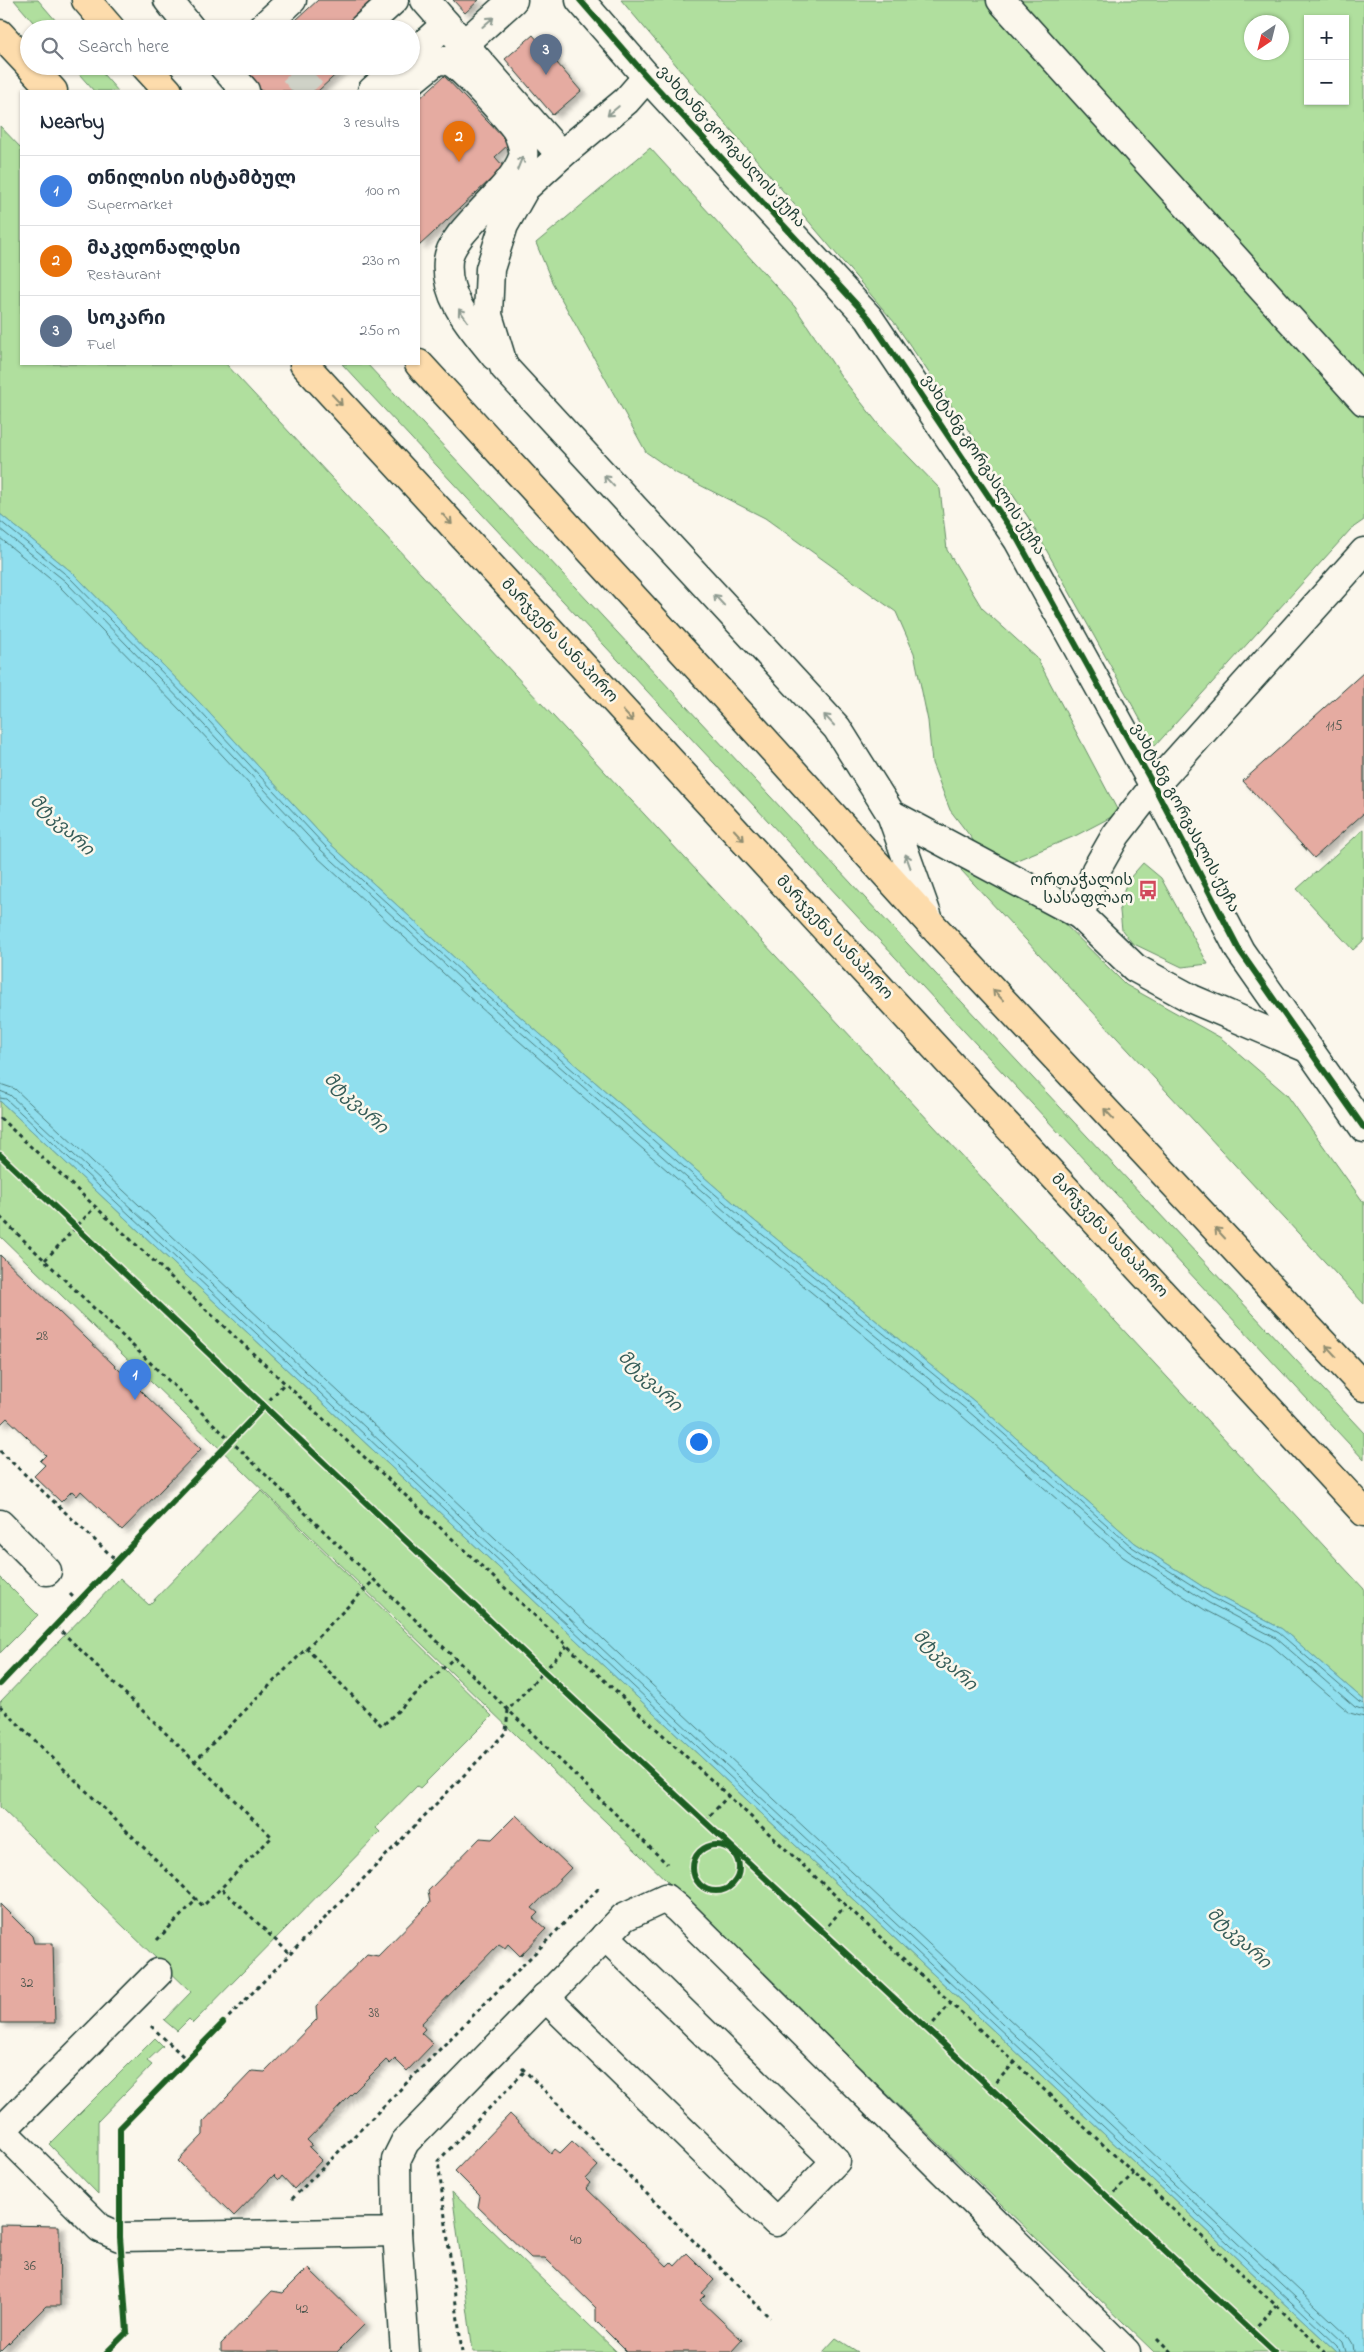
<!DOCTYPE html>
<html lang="en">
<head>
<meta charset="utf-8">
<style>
  body { margin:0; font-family:"Indie Flower","Noto Sans Georgian",sans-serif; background:#f6f6f7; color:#1f2937 }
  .controls { position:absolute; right:15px; top:15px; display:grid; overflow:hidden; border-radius:0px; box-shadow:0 1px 4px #0004 }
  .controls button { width:45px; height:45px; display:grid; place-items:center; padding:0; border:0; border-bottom:1px solid #e0e1e3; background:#fff; color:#1f2937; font:25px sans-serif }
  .compass { position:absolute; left:1244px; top:15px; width:45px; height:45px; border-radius:50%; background:#fff; box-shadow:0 1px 4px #0004; rotate:215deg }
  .you { position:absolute; left:698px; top:1441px; width:18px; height:18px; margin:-12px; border:4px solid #fff; border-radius:50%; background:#1a73e8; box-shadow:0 0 0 8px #1a73e833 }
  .badge { display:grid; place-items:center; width:32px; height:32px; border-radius:50%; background:#d1495b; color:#fff; font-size:16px; font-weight:700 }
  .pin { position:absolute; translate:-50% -41px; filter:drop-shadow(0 1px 2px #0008) }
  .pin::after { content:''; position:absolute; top:26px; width:18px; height:15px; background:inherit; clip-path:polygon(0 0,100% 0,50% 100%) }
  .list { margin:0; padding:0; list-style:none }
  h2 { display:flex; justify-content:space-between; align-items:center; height:65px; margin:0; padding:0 20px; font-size:21px }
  h2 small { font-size:16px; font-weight:400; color:#747a83 }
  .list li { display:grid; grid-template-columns:32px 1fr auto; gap:15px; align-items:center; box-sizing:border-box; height:70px; padding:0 20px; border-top:1px solid #e0e1e3 }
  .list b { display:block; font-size:19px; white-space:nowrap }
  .list p { margin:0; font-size:16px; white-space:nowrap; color:#747a83 }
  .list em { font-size:16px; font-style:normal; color:#747a83 }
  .icon { flex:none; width:28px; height:28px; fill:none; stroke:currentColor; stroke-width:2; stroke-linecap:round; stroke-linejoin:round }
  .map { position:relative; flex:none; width:1364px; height:2352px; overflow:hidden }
  .search { position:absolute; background:#fff; box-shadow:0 1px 4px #0004; left:20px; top:20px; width:400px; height:55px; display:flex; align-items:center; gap:12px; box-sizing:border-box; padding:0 18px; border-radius:28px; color:#747a83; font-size:19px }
  .panel { position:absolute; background:#fff; box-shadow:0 1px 4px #0004; left:20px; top:90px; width:400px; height:275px; border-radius:0px }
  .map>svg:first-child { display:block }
  .green { fill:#b0df9e; stroke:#688e69; fill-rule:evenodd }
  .water { fill:#90dfee; stroke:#639ea4 }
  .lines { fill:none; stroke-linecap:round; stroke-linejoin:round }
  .shore { stroke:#4c7e7e; stroke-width:1 }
  .building { fill:#e5aba1; stroke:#1f3d34; filter:url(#shadow) }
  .minor-tunnel { stroke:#cfd2c7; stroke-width:28; stroke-dasharray:28 14; stroke-linecap:butt }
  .minor-casing { stroke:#1f3d34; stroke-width:31 }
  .highway-casing { stroke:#1f3d34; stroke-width:31 }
  .path { stroke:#1f3d34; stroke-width:3; stroke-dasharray:4 4; stroke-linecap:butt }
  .minor { stroke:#fbf7ec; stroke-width:28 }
  .highway { stroke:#fddcac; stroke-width:28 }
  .cycleway-casing { stroke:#fbf7ec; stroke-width:9 }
  .cycleway { stroke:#1b5e20; stroke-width:6 }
  .oneway { stroke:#8d9a90 }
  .oneway2 { stroke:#8e8c70 }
  .labels { text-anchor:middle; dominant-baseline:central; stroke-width:5; stroke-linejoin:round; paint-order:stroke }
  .number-label { font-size:14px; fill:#50584f }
  .street-label { font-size:16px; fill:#1f3d34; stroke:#fbf7ec }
  .poi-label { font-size:16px; fill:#1f3d34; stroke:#fbf7ec; text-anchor:end }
  .water-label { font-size:18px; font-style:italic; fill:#365d59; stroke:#fbf7ec }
</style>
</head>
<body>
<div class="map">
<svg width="1364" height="2352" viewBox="0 0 1364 2352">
  <defs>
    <filter id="shadow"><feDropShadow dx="5.5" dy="3" stdDeviation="2.5" flood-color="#0004"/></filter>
  </defs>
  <rect width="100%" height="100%" fill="#fbf7ec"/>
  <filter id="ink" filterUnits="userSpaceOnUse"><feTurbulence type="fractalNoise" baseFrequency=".02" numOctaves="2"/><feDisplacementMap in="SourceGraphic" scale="10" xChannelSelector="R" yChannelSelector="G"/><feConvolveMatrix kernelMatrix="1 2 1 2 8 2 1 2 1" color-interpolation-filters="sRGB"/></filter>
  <g filter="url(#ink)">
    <g class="green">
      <path d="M14,0H38L63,29H39Z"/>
      <path d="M621,0H1364V520L1351,529L1155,746L1028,517L894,322ZM1308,19H1345V101H1308ZM1252,22H1282V52H1252Z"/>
      <path d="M72,66H96L118,91H94Z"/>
      <path d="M0,126L21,148V364H226L1364,1589V1700L1282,1629L1214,1594L1135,1543L974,1401L751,1218L493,993L328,842L199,702L73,573L0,514Z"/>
      <path d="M650,148L795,307L843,379L883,430L940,489L947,550L982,608L1037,658L1119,813L1075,836L1005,865L1126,985L1221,1038L1287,1095L1364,1203V1304L961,870L976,844L950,810L932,763L928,721L914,653L896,612L765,518L676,473L646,452L552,282L536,243Z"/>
      <path d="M342,364H367L1364,1433V1460Z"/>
      <path d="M1364,829V940L1353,950L1297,889Z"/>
      <path d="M1143,863L1161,878L1208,964L1182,967L1132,943L1122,930L1119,902L1128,880Z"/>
      <path d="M0,1101L1337,2352H1154L0,1236Z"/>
      <path d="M261,1490L492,1716L420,1788L417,1786L376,1828L380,1832L193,2023L189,2019L177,2031L164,2020L191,1992L0,1807V1733L2,1731L0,1728V1702L120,1578L149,1605Z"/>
      <path d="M0,1577L38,1615L0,1653Z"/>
      <path d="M155,2038L163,2046L147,2061L152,2065L98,2121V2194L49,2144Z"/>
      <path d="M452,2192L617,2352H473Z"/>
      <path d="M836,2338L858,2352H823Z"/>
    </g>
    <path class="water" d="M0,514L73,573L199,702L328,842L493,993L751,1218L974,1401L1135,1543L1214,1594L1282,1629L1364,1700V2352H1337L0,1101Z"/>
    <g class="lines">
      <g class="shore">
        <path d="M0,521L69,577L195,706L325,846L489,997L747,1222L971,1405L1132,1547L1212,1598L1279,1633L1359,1702L1364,1704"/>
        <path d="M0,529L65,581L190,710L321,850L485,1001L743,1227L967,1410L1128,1551L1209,1603L1276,1638L1355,1707L1364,1710"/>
        <path d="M0,538L60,587L185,715L316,856L480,1007L738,1232L962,1416L1123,1557L1205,1610L1271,1645L1350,1713L1364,1717"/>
        <path d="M0,1084L15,1089L1348,2336L1353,2344L1354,2352"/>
        <path d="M0,1091L10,1095L1343,2342L1346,2352"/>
        <path d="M0,1098L6,1099L1338,2346L1340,2352"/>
      </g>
    </g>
    <g class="building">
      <path d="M318,0H372L340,29H286Z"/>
      <path d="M453,0H479L465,13Z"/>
      <path d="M533,35L581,91L553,115L505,59Z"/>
      <path d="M246,66H345L318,91H259L241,71Z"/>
      <path d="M444,76L509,144L495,157L504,167L419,246V99Z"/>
      <path d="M1364,672V813L1314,858L1243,781Z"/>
      <path d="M0,1255L201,1449L122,1530L81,1491L77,1496L72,1491L61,1502L34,1476L45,1465L40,1461L46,1455L7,1418L0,1425Z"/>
      <path d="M516,1815L571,1868L532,1908L538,1913L533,1918L546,1929L520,1956L508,1944L505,1948L499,1944L421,2024L425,2029L421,2033L433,2044L407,2071L395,2059L390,2064L386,2060L346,2100L307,2140L312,2145L309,2147L322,2160L294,2189L282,2176L279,2180L274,2175L234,2216L178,2161L203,2135V2122L252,2071L265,2072L317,2019L316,2006L367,1954L378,1956L430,1903L428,1891L480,1838L492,1839Z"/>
      <path d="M0,1904L32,1936L34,1943H53L55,2023H0Z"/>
      <path d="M510,2114L551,2154L555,2149L560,2153L572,2141L598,2166L586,2179L590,2183L586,2188L667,2266L671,2262L675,2266L687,2253L714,2280L702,2293L705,2295L700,2300L742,2340L731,2352H627L596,2321V2308L545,2258H531L478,2207L480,2196L455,2171Z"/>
      <path d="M0,2225L59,2226L60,2306H46L0,2352Z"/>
      <path d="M308,2268L365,2324L337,2352H221V2344L272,2291L283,2293Z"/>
    </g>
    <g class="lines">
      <path class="minor-tunnel" d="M292,91L320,66"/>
      <defs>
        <g id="minor">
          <path d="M168,0L191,29"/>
          <path d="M425,0L561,155"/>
          <path d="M580,0L647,77L869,318L1018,540L1154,786L1240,951L1364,1128"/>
          <path d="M1001,0L1364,401"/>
          <path d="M261,29L292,0"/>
          <path d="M362,29L394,0"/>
          <path d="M464,44L513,0"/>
          <path d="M411,56L446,24"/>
          <path d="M223,66L245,91"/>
          <path d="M647,77L626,101L561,155L525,188L504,225L490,269L488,315L504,367L837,728L891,814L930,923"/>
          <path d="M372,91L400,66"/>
          <path d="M399,91L437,60C440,60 446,60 449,61C460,65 506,116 515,128C519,134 525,150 523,157C512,191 451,231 448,260C444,299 473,328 495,356"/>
          <path d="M891,814L1080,915"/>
          <path d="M1309,1049L1192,999L1135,968L1080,915L1096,870L1116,835L1154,786L1364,552"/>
          <path d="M0,1524L47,1571"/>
          <path d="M545,1997L776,2222L836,2161L605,1936"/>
          <path d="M0,2129L100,2228L120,2237L397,2232L396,2160L405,2142L624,1917L665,1898L678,1909L1126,2352"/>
          <path d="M0,2132L158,1973"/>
          <path d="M397,2232L405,2352"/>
        </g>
        <g id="highway">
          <path d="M86,0L111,29"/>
          <path d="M0,34L29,65"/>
          <path d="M30,66L53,91"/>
          <path d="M145,66L168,91"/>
          <path d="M304,364L1364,1512"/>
          <path d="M419,364L759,734L930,923L1364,1387"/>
        </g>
      </defs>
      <use href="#minor" class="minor-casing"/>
      <use href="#highway" class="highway-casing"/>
      <g class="path">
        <path d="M0,1118L1326,2352"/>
        <path d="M0,1217L667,1864"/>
        <path d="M45,1260L95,1207"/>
        <path d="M264,1406L284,1384"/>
        <path d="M0,1451L117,1561"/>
        <path d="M70,1594L78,1602"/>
        <path d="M56,1626L272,1837L221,1888"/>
        <path d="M306,1648L382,1726L455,1657"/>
        <path d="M0,1706L203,1906L221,1888L290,1954"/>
        <path d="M194,1762L375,1579"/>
        <path d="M705,1821L729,1795"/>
        <path d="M823,1931L846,1905"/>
        <path d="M157,1940L197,1899"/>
        <path d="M223,2023L506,1732L508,1710L567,1646"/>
        <path d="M151,2026L186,2059"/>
        <path d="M928,2029L951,2003"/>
        <path d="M522,2068L770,2318"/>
        <path d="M991,2088L1015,2062"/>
        <path d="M1109,2198L1134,2173"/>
        <path d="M292,2199L598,1889L601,1892"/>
        <path d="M1252,2331L1276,2306"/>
        <path d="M1157,2338L1171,2352"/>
        <path d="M462,2352L438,2161L525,2071"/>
      </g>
      <use href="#minor" class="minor"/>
      <use href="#highway" class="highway"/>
      <defs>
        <g id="cycleway">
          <path d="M580,0L647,77L869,318L1018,540L1154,786L1240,951L1364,1128"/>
          <path d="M0,1155L544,1672L1274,2352"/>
          <path d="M0,1684L264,1406"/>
          <circle cx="716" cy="1868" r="23"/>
          <path d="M107,2352L127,2332L120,2237V2128L223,2023"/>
        </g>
      </defs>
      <use href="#cycleway" class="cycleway-casing"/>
      <use href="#cycleway" class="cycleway"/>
    </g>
    <defs><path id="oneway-shaft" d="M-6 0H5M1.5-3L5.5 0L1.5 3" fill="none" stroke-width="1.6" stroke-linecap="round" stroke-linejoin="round" transform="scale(1.25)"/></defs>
    <g class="oneway">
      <use href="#oneway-shaft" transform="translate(488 22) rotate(-41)"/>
      <use href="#oneway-shaft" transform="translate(613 111) rotate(140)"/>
      <use href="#oneway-shaft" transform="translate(520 163) rotate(-68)"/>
      <use href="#oneway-shaft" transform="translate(463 315) rotate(-125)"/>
      <use href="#oneway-shaft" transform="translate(609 481) rotate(-133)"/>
      <use href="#oneway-shaft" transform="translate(719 600) rotate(-133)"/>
      <use href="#oneway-shaft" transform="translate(829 720) rotate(-133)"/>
      <use href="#oneway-shaft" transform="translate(908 861) rotate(-110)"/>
    </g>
    <g class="oneway2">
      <use href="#oneway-shaft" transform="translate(337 400) rotate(47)"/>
      <use href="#oneway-shaft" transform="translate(447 519) rotate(47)"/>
      <use href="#oneway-shaft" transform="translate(628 716) rotate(47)"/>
      <use href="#oneway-shaft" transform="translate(739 835) rotate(47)"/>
      <use href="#oneway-shaft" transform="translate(998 995) rotate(-133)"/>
      <use href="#oneway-shaft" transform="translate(1109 1114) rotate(-133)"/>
      <use href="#oneway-shaft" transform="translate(1220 1233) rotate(-133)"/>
      <use href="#oneway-shaft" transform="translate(1331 1351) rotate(-133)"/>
    </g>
  </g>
  <defs>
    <symbol id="bus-bare" viewBox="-9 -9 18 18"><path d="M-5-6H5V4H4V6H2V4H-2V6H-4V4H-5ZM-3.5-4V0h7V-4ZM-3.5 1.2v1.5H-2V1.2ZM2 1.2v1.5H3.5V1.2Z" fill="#d1495b" stroke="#fbf7ec" stroke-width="2.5" paint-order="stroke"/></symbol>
  </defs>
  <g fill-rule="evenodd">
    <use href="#bus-bare" x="1134" y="876" width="28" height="28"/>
  </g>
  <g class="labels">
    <g class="number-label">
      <text x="1334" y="726">115</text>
      <text x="42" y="1336">28</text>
      <text x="27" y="1983">32</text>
      <text x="374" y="2013">38</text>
      <text x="576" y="2240">40</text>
      <text x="30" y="2266">36</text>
      <text x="302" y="2309">42</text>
    </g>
    <g class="street-label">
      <text transform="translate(731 147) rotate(48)">ვახტანგ გორგასლის ქუჩა</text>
      <text transform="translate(983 465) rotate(57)">ვახტანგ გორგასლის ქუჩა</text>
      <text transform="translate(559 641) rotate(47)">მარჯვენა სანაპირო</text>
      <text transform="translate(1185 818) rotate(62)">ვახტანგ გორგასლის ქუჩა</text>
      <text transform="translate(834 938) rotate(47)">მარჯვენა სანაპირო</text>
      <text transform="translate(1109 1236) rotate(47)">მარჯვენა სანაპირო</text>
    </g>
    <g class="poi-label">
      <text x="1133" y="881">ორთაჭალის<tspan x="1133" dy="18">სასაფლაო</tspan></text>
    </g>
    <g class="water-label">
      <text transform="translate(61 826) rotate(43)">მტკვარი</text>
      <text transform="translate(355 1104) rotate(43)">მტკვარი</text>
      <text transform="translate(649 1382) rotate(43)">მტკვარი</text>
      <text transform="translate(944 1661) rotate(43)">მტკვარი</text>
      <text transform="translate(1238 1939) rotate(43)">მტკვარი</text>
    </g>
  </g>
</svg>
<div class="controls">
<button>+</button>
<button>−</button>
</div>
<svg class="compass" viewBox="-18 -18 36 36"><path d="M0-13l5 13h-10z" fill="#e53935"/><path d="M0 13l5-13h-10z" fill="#747a83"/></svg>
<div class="you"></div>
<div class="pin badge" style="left:135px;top:1400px;background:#3f7fe0">1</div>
<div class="pin badge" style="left:459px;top:162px;background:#e8710a">2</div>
<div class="pin badge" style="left:546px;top:75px;background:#5c6f8a">3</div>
<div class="search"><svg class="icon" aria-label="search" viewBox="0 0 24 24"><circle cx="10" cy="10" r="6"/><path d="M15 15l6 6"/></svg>Search here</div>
<section class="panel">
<h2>Nearby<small>3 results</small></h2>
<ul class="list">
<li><span class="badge" style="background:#3f7fe0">1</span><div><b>თნილისი ისტამბულ</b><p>Supermarket</p></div><em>100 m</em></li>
<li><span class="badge" style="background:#e8710a">2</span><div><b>მაკდონალდსი</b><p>Restaurant</p></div><em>230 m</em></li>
<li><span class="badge" style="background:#5c6f8a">3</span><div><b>სოკარი</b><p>Fuel</p></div><em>250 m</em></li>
</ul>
</section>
</div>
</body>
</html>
